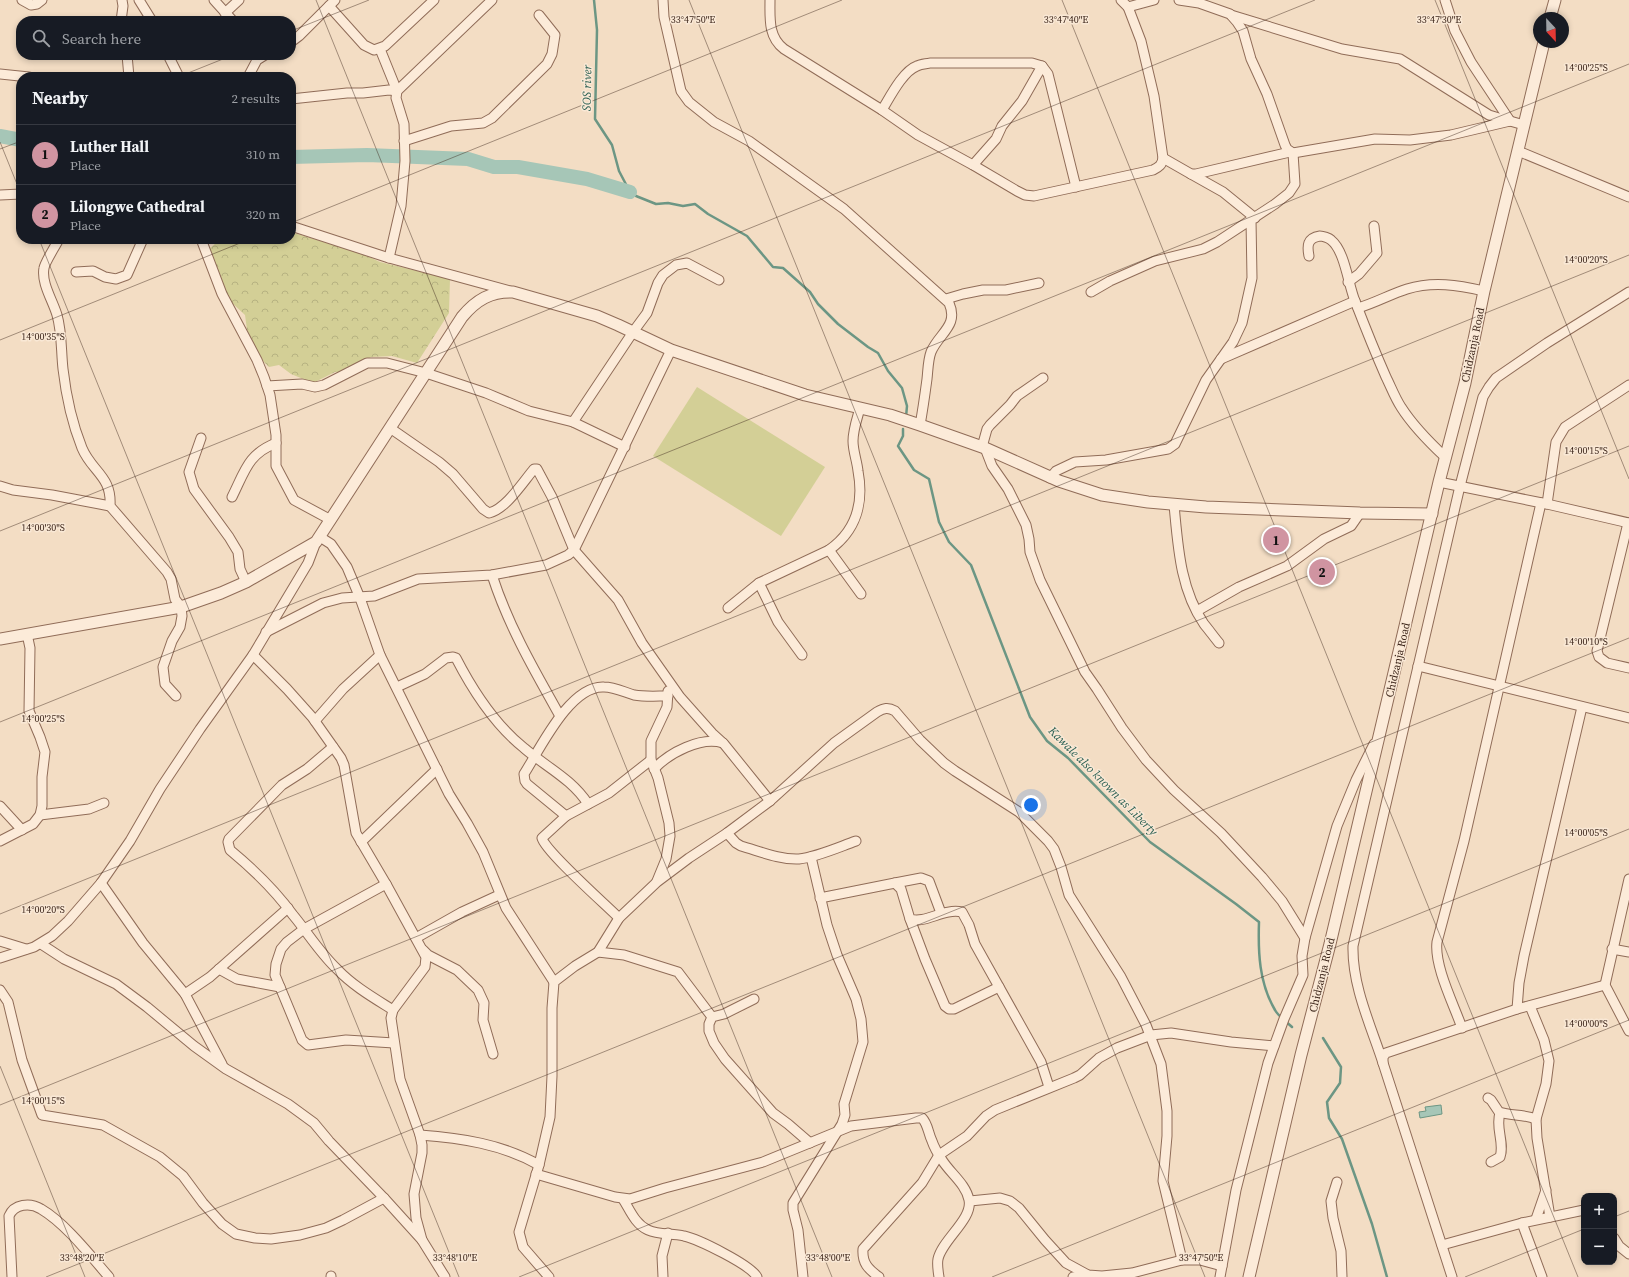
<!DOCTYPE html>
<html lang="en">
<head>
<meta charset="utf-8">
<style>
  body { margin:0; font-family:"Source Serif 4",serif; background:#242831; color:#f1f3f6 }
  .controls { position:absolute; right:12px; bottom:12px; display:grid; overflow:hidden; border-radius:8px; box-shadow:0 2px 6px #0003 }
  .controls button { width:36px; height:36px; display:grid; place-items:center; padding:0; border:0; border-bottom:1px solid #363941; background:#171b24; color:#f1f3f6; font:20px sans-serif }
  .compass { position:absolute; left:1533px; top:12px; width:36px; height:36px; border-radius:50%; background:#171b24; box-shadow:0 2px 6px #0003; rotate:158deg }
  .you { position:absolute; left:1031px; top:805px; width:14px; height:14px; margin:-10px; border:3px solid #fff; border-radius:50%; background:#1a73e8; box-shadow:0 0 0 6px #1a73e833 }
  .badge { display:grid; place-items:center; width:26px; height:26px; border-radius:50%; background:#d094a1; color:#111; font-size:13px; font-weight:700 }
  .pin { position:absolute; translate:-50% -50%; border:2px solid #fff; box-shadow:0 1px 4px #0006 }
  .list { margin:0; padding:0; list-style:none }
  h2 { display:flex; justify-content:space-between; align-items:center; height:52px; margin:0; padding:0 16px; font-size:17px }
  h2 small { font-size:13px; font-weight:400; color:#9ea1a6 }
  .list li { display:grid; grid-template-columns:26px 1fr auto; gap:12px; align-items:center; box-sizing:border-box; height:60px; padding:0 16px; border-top:1px solid #363941 }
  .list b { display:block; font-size:15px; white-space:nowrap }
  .list p { margin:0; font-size:13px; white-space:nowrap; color:#9ea1a6 }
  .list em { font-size:13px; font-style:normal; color:#9ea1a6 }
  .icon { flex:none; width:22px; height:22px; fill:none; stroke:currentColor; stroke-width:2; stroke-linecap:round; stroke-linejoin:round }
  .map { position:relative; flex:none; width:1629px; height:1277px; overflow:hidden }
  .search { position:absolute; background:#171b24; box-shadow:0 2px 6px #0003; left:16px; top:16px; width:280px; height:44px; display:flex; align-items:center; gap:10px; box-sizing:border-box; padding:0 14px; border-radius:16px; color:#9ea1a6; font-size:15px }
  .panel { position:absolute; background:#171b24; box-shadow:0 2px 6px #0003; left:16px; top:72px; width:280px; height:172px; border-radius:16px }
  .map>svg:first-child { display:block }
  .forest { fill:url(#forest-crowns) }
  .park { fill:#d3cf96 }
  .water { fill:#a6c6b7; stroke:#6c9684 }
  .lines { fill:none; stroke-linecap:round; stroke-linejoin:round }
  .stream { stroke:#6c9684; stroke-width:2.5 }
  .river { stroke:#a6c6b7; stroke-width:14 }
  .minor-casing { stroke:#906c58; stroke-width:11 }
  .tertiary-casing { stroke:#906c58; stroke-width:13 }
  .minor { stroke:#fcebd9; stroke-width:9 }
  .tertiary { stroke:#fcebd9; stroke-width:11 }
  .ticks { fill:none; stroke:#3f281d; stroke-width:1; stroke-opacity:0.45 }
  .labels { text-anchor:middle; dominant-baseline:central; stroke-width:3; stroke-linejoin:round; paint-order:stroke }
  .street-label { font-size:11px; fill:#3f281d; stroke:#f9e8d5 }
  .water-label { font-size:12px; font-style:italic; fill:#2b6053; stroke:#f9e8d5 }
  .ticks-label { font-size:10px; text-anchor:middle; fill:#3f281d; stroke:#f9e8d5; stroke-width:3; stroke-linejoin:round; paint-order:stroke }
</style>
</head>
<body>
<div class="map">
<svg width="1629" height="1277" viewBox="0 0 1629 1277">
  <defs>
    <pattern id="forest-crowns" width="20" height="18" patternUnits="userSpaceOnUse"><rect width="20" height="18" fill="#d3cf96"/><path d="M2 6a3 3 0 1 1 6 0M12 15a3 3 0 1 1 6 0" fill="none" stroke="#b6b281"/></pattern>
  </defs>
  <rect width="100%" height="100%" fill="#f3ddc4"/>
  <path class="forest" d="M291,232L363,254L380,262L450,279L449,313L417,363L392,356L371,357L346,372H335L313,383L291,374L279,365L269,367L253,351L248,337L245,315L230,301L216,273L210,248L221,239H291Z"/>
  <path class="park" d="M697,387L825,467L781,536L653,456Z"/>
  <path class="water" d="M1441,1105L1442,1114L1420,1118L1419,1112L1426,1111L1425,1107Z"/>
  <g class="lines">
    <g class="stream">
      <path d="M594,0L597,30L595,119L612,145L619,171L630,192L636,196L656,204L668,203L683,206L695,204L708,214L747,236L773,267L783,268L810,292L818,304L838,324L868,347L878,353L888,371L902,388L907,406L906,417"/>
      <path d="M903,429V436L898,446L914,470L929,479L939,522L949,542L971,565L1030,717L1047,741L1068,758L1150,842L1236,904L1259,922C1258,952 1259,983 1275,1010C1278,1016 1287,1022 1292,1027"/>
      <path d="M1323,1038L1341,1067L1340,1083L1327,1102L1329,1118L1342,1139L1372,1224L1387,1277"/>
    </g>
    <g class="river">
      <path d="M0,136L21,140"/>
      <path d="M291,157L367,155L468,159L494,167H518L587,179L630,192"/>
    </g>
    <defs>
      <g id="minor">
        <path d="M22,0L31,5L37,4L42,0"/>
        <path d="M139,0L152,21"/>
        <path d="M214,0L233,21"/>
        <path d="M663,0L664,17L681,91L689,102L714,122L749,141L844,209L949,303C959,326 939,333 931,352C928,360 928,370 927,379C925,394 923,409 920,425"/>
        <path d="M770,0C770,18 768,37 784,49L882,110L918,135L973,165L1017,191L1025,195L1034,196L1153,170C1159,167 1162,165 1163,158L1154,96L1141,41L1128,7L1121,0"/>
        <path d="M1179,0L1199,3L1230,14L1237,22L1243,31L1251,59L1267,94L1285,145L1287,149L1293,153L1375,139L1410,140L1451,135L1510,121L1524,125"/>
        <path d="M1445,0L1455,31L1471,62L1510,121"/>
        <path d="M329,6L364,45L374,50L385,46L434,0"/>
        <path d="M1128,7L1154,0"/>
        <path d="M225,13L239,0"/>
        <path d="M1231,15L1342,49L1400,59L1489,115L1509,121"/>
        <path d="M121,21L123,6L122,0"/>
        <path d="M291,42L299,36L335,0"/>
        <path d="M380,49L397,91"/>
        <path d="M127,55L129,77"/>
        <path d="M168,55L179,77"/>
        <path d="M0,74L29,77"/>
        <path d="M248,77L257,60L265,55"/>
        <path d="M291,99L347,93H363L389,90L397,91"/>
        <path d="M882,110C890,97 903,71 917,66C921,64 926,64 930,63H1032L1042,66L1048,74L1076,187"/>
        <path d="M404,141L451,126L483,123L492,118L547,64L552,54L555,35L539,15"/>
        <path d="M1518,151L1629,197"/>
        <path d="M1163,158L1191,174H1196L1290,152"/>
        <path d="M973,165L996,139L1002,126L1022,101L1042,66"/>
        <path d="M1191,174L1223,192L1255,218"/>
        <path d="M0,195L21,194"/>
        <path d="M291,226L389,258L510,291"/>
        <path d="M59,239C56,245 45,262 44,268C41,283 53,301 57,315C62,332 61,351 63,369C66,395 72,423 82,448C92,472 112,476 110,506L167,572L171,579L175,599L181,607L182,616L180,627L172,641L163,667L165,684L176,696"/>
        <path d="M201,239L222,294L257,360L264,377L270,395L276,435V466L294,500L331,520"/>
        <path d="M1309,256C1307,246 1307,238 1320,236C1323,236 1329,238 1331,240C1345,251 1348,284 1355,301C1365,327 1375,352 1386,377C1391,387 1395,398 1401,407C1413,426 1429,442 1445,457"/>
        <path d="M389,258L401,206L405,161L404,124L396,98L397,91L492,0"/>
        <path d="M76,272L93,271L105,277L116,279L127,275L143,239"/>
        <path d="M1348,282L1359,274L1377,253L1374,226"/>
        <path d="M1091,292L1110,281L1155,261L1203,249L1217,242L1275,204L1289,193L1295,184L1293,153"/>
        <path d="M946,299L963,294L983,290H1006L1039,283"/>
        <path d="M1358,308C1375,303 1391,294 1407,289C1433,281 1458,285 1484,291"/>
        <path d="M1221,359L1355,301"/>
        <path d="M267,386L302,384L315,387L324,385L367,363H387L426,373L486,393L529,411L573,422L625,447"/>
        <path d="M573,422L633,332L647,313L658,283L663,275L676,265L687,263L719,280"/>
        <path d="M390,428L439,462L453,474L483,509L489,513C506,509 523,482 534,469H537L552,497L574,550L618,600L642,643L680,697L712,733L724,744L770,801"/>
        <path d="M201,438L189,472L194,489L229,537L238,552L240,569L246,582"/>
        <path d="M982,447L987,429L990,425L1010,405L1017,396L1043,378"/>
        <path d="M985,448L992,466L1008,489L1026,525L1029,539L1030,552L1040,580L1085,672L1097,689L1122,728L1146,760L1174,790L1221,833L1262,877L1282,901L1305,938"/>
        <path d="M1050,478L1056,471L1075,462L1106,460L1168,449L1175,444L1206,380L1233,342L1242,323L1252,278L1251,220"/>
        <path d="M1439,482L1547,504L1629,523"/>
        <path d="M0,486L13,490L52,495L110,506"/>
        <path d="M232,497C245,471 248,454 276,443"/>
        <path d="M1547,504L1556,442L1565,427L1629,385"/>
        <path d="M1174,505C1178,546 1180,589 1204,624C1209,630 1214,637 1219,643"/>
        <path d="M1628,523L1597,651L1599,657L1607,663L1629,668"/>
        <path d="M320,537L331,544L347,567L360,598L380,655L449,794L467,823L483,852L506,908L554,982"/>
        <path d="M829,550L861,594"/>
        <path d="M492,575C508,625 534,670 560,716"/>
        <path d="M759,583L778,622L802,655"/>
        <path d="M728,608L759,583L829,550C856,531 864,503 858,471C857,461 853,451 853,441C853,430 857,419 860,408"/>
        <path d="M1197,611L1239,587L1287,566L1324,539L1351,526L1360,513"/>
        <path d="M266,632L323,603L342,598L374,596L418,579L492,575L546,565L568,555L574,550L671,350"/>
        <path d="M253,655L287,689L312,717L341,758L344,765L356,833L386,884L426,957L425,967L393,1010L391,1018L400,1079L420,1135L422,1145V1153L414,1194L416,1218L422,1240"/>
        <path d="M1418,666L1629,718"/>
        <path d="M397,687L425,674L446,658L453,657L456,658C473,691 494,724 524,748C546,767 572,779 588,804"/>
        <path d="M315,721L343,689L380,655"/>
        <path d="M333,747L307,769L282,785L229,839L228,842L230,850C253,869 275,890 293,915C308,933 320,953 337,969C353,986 374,998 393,1010"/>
        <path d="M654,769C669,753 701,736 723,743"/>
        <path d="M0,806L22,830"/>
        <path d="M40,815L89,809L104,803"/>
        <path d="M566,816L527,784L525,781L524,774C540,749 570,685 604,687C614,687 624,692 634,695C645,697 657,696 668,696"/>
        <path d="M727,833L736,843L741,846C759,851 780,860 799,859C817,857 839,847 856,841"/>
        <path d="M0,841L33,824L40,815L42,806V777L45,752L40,737L29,711L30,648L27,634"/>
        <path d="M361,842L437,769"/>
        <path d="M1629,879L1605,985L1629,1031"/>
        <path d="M657,881L666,859L670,836L669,823L658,778L651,760V741L667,707L668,691"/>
        <path d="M101,883L143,943L185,994L222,1064"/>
        <path d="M895,883L921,878L929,881L941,913"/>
        <path d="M386,884L304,929L287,942L281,949L276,964L275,975L302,1040L308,1045L346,1040L394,1043"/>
        <path d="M820,898L895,883L901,889L910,919C926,924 943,908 962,912L969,925L975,944L1041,1062L1049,1087"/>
        <path d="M619,918C605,904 545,851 542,838L566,816L609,793L651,760"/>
        <path d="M910,919L925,959L945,1006L949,1009H954L999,987"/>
        <path d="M416,938L462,912L499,895"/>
        <path d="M0,941L26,949"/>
        <path d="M41,944L64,959L116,984L147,1007L194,1046L226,1069L288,1104L314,1123L329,1141L384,1198L422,1240L445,1277"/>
        <path d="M1612,949L1629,952"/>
        <path d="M423,950L428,955L457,970L478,990L484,1003L483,1020L493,1054"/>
        <path d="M598,952L624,955L678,972L712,1017"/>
        <path d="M0,958L34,947L52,936L68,921L101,883L130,841L160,789L200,729L253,655L308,563L316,542"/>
        <path d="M219,969L237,979L280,987"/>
        <path d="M0,990L8,1002L22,1060L42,1115L103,1125L160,1157L183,1176L203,1203L222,1224L236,1234L255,1238L271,1239L300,1235L326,1228L343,1220L384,1198"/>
        <path d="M185,994L210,977L288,908"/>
        <path d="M754,999L724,1014L712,1017L709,1024V1031L714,1043L725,1059L773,1113L788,1124L810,1143"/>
        <path d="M1530,1006L1544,1040L1549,1061L1546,1084L1536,1119L1537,1138L1550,1217"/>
        <path d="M1517,1009L1519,983L1524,956L1582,707"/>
        <path d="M1462,1028C1454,1005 1434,966 1437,942L1464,841L1541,503"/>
        <path d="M1383,1063C1371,1026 1352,986 1353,946L1460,486L1483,397L1489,387L1496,378L1547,343L1629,292"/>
        <path d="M1488,1098L1491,1100L1499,1112C1511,1116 1523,1114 1536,1119"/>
        <path d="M420,1135C461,1138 502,1144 539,1165"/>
        <path d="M1491,1162L1500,1157C1505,1143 1495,1128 1500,1113"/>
        <path d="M536,1174L615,1197L630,1199L665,1188L763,1162L851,1126L916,1118H922C928,1124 928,1133 932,1141C934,1147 938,1154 942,1160C950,1173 966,1184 969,1200C973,1219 942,1240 938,1259C937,1264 938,1271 939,1277"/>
        <path d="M1337,1182L1331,1201L1333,1218L1341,1251L1342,1277"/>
        <path d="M623,1199C630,1210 635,1224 648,1230C659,1235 672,1233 684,1236C698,1239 751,1265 757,1277"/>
        <path d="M970,1201L1000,1198L1010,1201L1019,1208L1045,1240L1066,1263L1088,1275L1102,1276L1132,1273L1182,1260H1200L1222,1266"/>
        <path d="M1536,1219L1546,1190"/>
        <path d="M1522,1223L1542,1277"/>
        <path d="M1614,1238L1619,1246L1629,1254"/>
        <path d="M1442,1245L1522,1223L1584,1210"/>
        <path d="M331,1276V1277"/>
        <path d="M12,1277L9,1216C14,1204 30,1202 41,1209C65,1223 90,1255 109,1277"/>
        <path d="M549,1277L523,1247L519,1232L539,1165L550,1117L552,1076V1008L554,982L575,966L598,952L619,918L657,882L689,858L727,833L770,801L834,743L877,712C884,708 888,707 895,711L920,740L944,763L955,771L1019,812L1048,841L1054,849L1061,867L1069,895L1121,977L1146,1025L1161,1064L1167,1111V1136L1163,1181L1182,1260"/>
        <path d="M663,1277L662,1256L668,1233"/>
        <path d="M803,1277L798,1230L793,1210V1203L842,1124L845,1115L844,1104L863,1042L861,1019L856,999L837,955L827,925L811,857"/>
        <path d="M879,1277C868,1269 862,1263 863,1249L922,1183L939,1155L967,1136L986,1116L995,1110L1074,1078L1080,1075L1099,1058L1117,1048L1151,1035L1171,1033L1231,1042L1274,1046"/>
        <path d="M1073,1277L1088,1275"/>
        <path d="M1220,1277L1236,1190L1268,1063L1284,1019L1303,975L1302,956L1305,938L1337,826L1356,780L1374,744"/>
        <path d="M1452,1277L1383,1063V1057L1386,1053L1517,1009L1605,985"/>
      </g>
      <g id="tertiary">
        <path d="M1550,18L1555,0"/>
        <path d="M0,639L181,607L221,593L246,582L316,542L462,317C476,300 491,291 513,292L597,316L618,325L671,350L805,395L890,415L920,425L985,448L1059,481L1102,495L1148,502L1206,507L1360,513L1432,514"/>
        <path d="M1249,1277L1301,1055L1330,944L1439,482L1465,383L1484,291L1544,42"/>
      </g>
    </defs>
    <use href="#minor" class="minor-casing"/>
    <use href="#tertiary" class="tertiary-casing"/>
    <use href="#minor" class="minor"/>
    <use href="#tertiary" class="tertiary"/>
  </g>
  <path class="ticks" d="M316,0L832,1277M689,0L1205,1277M1062,0L1578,1277M1435,0L1629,479M291,31L369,0M178,77L233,55M0,142L21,194M0,149L21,141M291,223L842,0M39,239L459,1277M0,340L250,239M0,531L1315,0M0,722L1629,64M0,914L1629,255M0,1066L85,1277M0,1105L1629,446M1614,1217L1629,1211M46,1277L1629,638M519,1277L1629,829M992,1277L1629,1020M1465,1277L1584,1229"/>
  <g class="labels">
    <g class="street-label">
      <text transform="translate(1473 345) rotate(-78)">Chidzanja Road</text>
      <text transform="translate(1398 660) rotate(-77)">Chidzanja Road</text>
      <text transform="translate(1322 975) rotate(-76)">Chidzanja Road</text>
    </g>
    <g class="water-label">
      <text transform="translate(587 88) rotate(-89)">SOS river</text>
      <text transform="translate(1103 781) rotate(45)">Kawale also known as Liberty</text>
    </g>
  </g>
  <g class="ticks-label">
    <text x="693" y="23">33°47'50"E</text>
    <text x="1066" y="23">33°47'40"E</text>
    <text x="1439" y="23">33°47'30"E</text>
    <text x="1586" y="71">14°00'25"S</text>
    <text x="1586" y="263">14°00'20"S</text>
    <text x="43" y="340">14°00'35"S</text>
    <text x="1586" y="454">14°00'15"S</text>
    <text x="43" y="531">14°00'30"S</text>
    <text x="1586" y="645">14°00'10"S</text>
    <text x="43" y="722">14°00'25"S</text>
    <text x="1586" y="836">14°00'05"S</text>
    <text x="43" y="913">14°00'20"S</text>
    <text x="1586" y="1027">14°00'00"S</text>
    <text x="43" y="1104">14°00'15"S</text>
    <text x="82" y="1261">33°48'20"E</text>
    <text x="455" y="1261">33°48'10"E</text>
    <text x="828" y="1261">33°48'00"E</text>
    <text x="1201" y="1261">33°47'50"E</text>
  </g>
</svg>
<div class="controls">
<button>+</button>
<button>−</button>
</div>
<svg class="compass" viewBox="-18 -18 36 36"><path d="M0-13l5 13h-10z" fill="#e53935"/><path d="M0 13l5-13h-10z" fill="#9ea1a6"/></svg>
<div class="you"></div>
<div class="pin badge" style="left:1276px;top:540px">1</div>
<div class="pin badge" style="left:1322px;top:572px">2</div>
<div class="search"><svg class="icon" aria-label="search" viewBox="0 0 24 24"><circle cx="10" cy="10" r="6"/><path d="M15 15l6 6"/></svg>Search here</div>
<section class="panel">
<h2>Nearby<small>2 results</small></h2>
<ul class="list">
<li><span class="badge">1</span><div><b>Luther Hall</b><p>Place</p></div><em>310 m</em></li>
<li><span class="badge">2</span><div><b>Lilongwe Cathedral</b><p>Place</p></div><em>320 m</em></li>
</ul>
</section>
</div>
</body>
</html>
